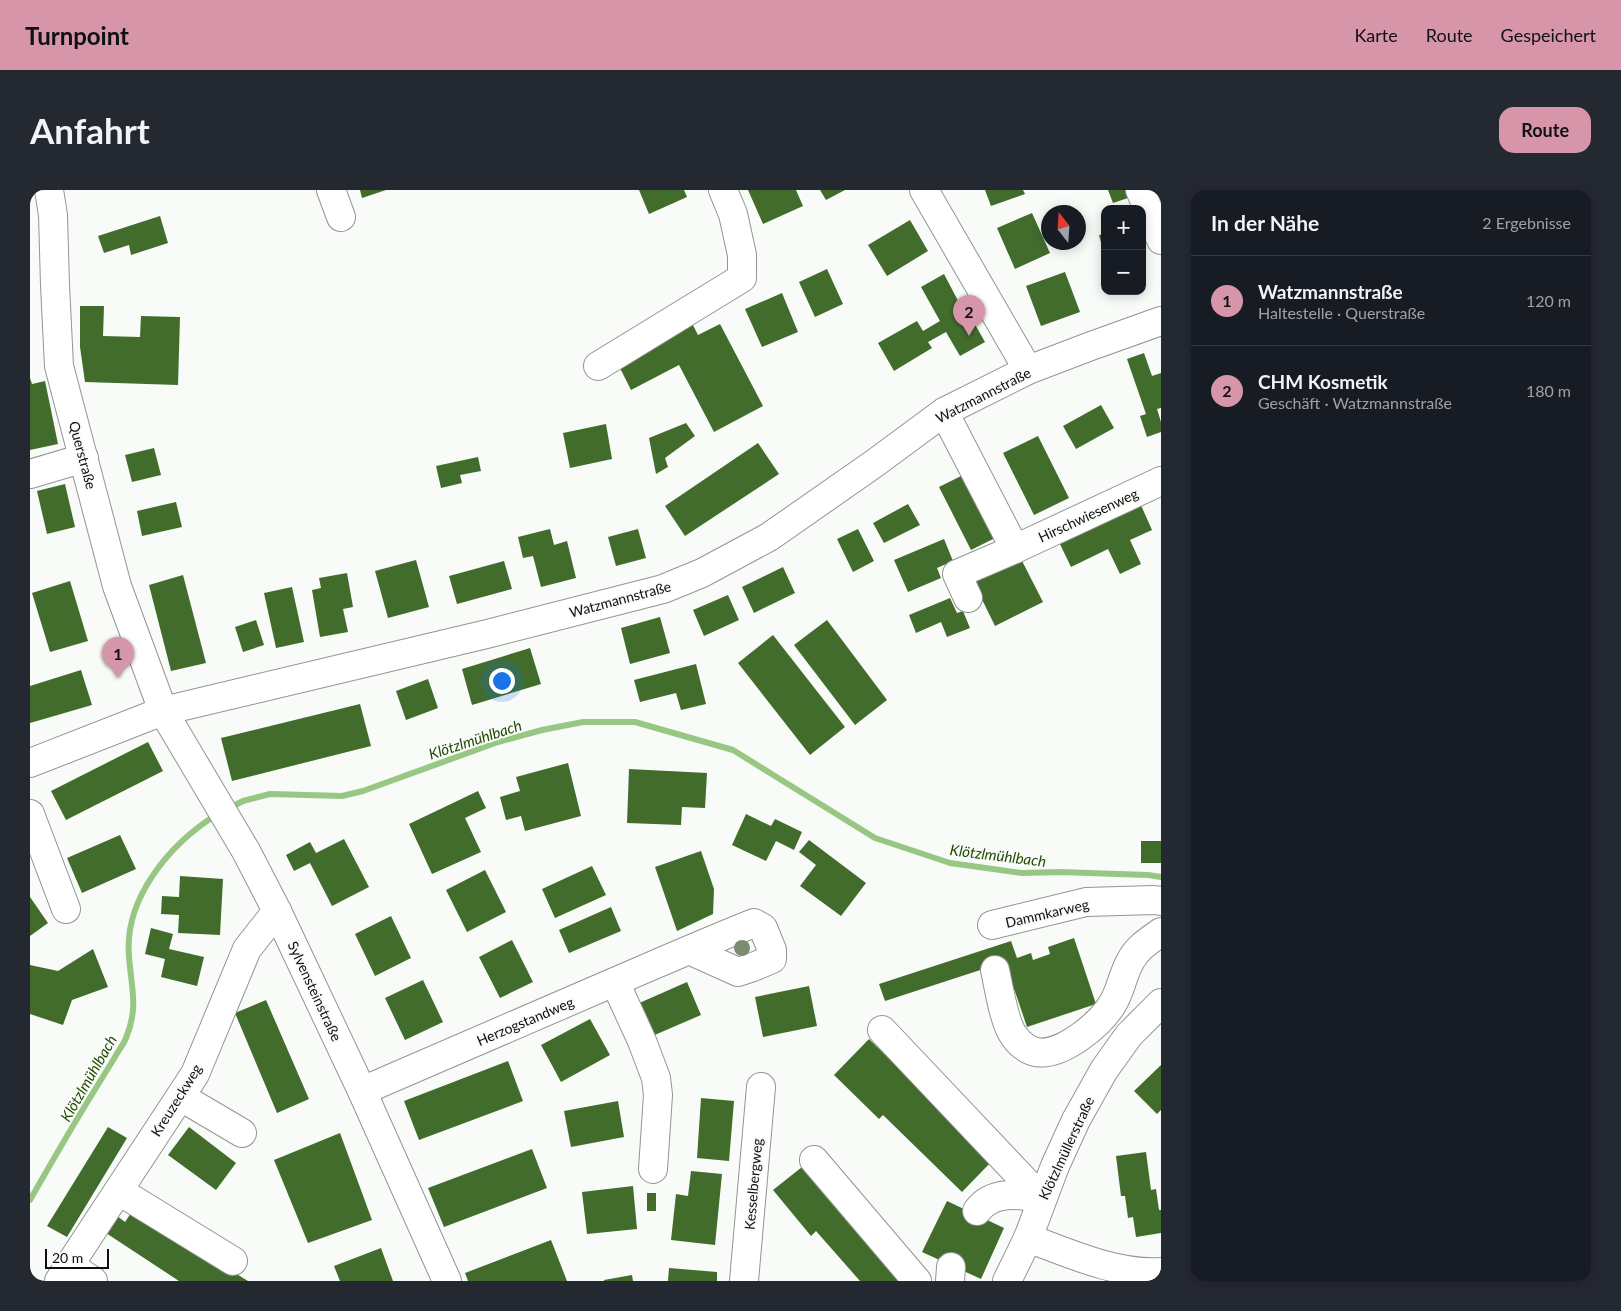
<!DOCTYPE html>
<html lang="de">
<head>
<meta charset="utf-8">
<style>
  body { margin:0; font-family:Lato,sans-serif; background:#242831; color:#f1f3f6 }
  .controls { position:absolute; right:15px; top:15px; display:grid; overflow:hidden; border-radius:10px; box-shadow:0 2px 12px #0003 }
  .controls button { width:45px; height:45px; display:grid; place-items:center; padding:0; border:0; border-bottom:1px solid #363941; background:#171b24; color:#f1f3f6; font:25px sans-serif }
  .compass { position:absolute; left:1011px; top:15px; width:45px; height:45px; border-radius:50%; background:#171b24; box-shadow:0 2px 12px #0003; rotate:343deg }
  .scale { position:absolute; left:15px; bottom:12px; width:64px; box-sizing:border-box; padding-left:5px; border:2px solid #0d0e0d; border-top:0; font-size:14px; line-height:18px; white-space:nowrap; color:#0d0e0d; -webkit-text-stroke:4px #f8fbf7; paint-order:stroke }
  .you { position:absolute; left:471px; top:490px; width:18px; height:18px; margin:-12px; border:4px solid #fff; border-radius:50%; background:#1a73e8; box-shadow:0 0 0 8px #1a73e833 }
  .badge { display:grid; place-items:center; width:32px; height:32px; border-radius:50%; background:#d695a9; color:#111; font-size:16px; font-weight:700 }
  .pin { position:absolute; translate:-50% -41px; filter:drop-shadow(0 1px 2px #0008) }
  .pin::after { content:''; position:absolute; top:26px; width:18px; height:15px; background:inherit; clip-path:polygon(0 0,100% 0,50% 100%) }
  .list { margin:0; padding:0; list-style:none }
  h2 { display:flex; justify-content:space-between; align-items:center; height:65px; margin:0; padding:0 20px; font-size:21px }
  h2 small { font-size:16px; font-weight:400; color:#9ea1a6 }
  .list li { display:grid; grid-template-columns:32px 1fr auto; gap:15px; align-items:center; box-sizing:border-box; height:90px; padding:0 20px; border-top:1px solid #363941 }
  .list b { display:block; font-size:19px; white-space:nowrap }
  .list p { margin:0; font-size:16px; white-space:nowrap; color:#9ea1a6 }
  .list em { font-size:16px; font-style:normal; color:#9ea1a6 }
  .map { position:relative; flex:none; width:1131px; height:1091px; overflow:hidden; border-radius:15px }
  header { display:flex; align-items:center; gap:30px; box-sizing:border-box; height:70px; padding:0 25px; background:#d695a9; color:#111 }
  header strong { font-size:24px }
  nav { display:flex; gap:28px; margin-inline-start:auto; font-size:18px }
  .intro { display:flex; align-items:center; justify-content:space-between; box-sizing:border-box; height:120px; padding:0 30px }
  h1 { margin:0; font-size:35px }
  .button { padding:12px 22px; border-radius:15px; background:#d695a9; color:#111; font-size:18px; font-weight:700 }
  main { display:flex; gap:30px; padding:0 30px }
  aside { flex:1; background:#171b24; border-radius:15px; box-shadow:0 2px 12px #0003 }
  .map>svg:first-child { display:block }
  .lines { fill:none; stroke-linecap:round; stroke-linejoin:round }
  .stream { stroke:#98c783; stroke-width:6 }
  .building { fill:#426c2c }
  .minor-casing { stroke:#929591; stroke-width:30 }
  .minor { stroke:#fff; stroke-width:28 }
  .tree { fill:#7b8c71 }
  .labels { text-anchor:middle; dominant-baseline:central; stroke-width:4; stroke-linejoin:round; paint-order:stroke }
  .street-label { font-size:14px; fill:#0d0e0d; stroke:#f8fbf7 }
  .water-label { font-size:15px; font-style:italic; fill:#214b02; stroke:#f8fbf7 }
</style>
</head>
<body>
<header>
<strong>Turnpoint</strong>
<nav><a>Karte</a><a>Route</a><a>Gespeichert</a></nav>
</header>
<div class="intro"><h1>Anfahrt</h1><a class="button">Route</a></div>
<main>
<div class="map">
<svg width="1131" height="1091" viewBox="0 0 1131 1091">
  <rect width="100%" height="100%" fill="#f8fbf7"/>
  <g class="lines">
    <g class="stream">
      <path d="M198,619L213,611L240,604L312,606L333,601L468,552L512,540L553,532H605L703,560L845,648L920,673L992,683L1030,682L1118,685L1131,687"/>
      <path d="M0,1010C20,975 40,940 61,906C69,893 77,880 85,867C88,861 94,854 96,848C109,817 101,797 99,766C94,708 140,654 186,625"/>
    </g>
  </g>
  <g class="building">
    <path d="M330,0H356L332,8Z"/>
    <path d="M609,0H654L657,7L619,24Z"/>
    <path d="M718,0H766L773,16L733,34Z"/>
    <path d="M790,0H815L796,10Z"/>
    <path d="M955,0H993L995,4L961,16Z"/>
    <path d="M1078,0H1095L1098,8L1083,13Z"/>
    <path d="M1002,23L1020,63L985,79L967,38Z"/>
    <path d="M130,26L138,53L101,65L99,55L74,63L68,46Z"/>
    <path d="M880,30L898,61L857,86L838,55Z"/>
    <path d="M1075,44V64H1074L1069,45Z"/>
    <path d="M797,79L813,114L785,127L769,92Z"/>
    <path d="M1035,82L1050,122L1011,136L996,96Z"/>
    <path d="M914,84L935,124L938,122L955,152L930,166L916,142L898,152L902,158L864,181L848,153L887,131L893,141L910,131L891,97Z"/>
    <path d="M752,103L768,142L732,157L715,119Z"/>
    <path d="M50,116H74L73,146L110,147L111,126L150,127L148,195L55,192L50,157Z"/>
    <path d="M662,133L668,145L690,134L733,216L684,242L649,175L601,200L587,172Z"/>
    <path d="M1114,163L1122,186L1131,183V218L1127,219L1131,232V242L1117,247L1110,226L1116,224L1097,169Z"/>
    <path d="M0,188L2,194L15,191L28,254L0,260Z"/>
    <path d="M1071,215L1084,238L1046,259L1033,236Z"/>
    <path d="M656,233L665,246L635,268L638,277L626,284L619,248Z"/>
    <path d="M576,234L582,269L540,278L533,243Z"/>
    <path d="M1008,246L1039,308L1004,325L973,263Z"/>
    <path d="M728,253L749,284L655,346L635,316Z"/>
    <path d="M124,258L131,285L102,292L95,265Z"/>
    <path d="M448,267L451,281L430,285L432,293L411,298L406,276Z"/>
    <path d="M939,282L971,345L941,360L909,297Z"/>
    <path d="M35,294L45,337L17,344L7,301Z"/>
    <path d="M146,312L152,337L112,346L107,321Z"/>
    <path d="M1110,313L1122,340L1100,350L1111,374L1090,384L1078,359L1041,377L1028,350Z"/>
    <path d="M878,314L890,335L854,353L843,333Z"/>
    <path d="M520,339L524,355L537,351L546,388L511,397L503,366L493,368L488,347Z"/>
    <path d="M608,339L616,368L586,376L578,347Z"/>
    <path d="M828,339L844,371L823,382L807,349Z"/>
    <path d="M914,349L923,371L907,378L911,388L878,402L864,370Z"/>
    <path d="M990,367L1013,412L965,436L943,391Z"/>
    <path d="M386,370L399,417L358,428L345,381Z"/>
    <path d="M474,371L482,399L427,414L419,386Z"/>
    <path d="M753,377L765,403L724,423L712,397Z"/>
    <path d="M317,383L323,417L313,419L318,442L290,447L282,400L291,398L289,388Z"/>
    <path d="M153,385L176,473L141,481L119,395Z"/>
    <path d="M40,391L58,451L20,462L2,403Z"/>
    <path d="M262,397L274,452L246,458L234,403Z"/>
    <path d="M698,405L709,430L674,446L663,420Z"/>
    <path d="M920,408L927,423L933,421L940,438L917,447L911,432L886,443L879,425Z"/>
    <path d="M630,427L640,463L600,474L591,438Z"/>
    <path d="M226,430L234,455L213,462L205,437Z"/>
    <path d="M797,430L857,510L825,535L764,455Z"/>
    <path d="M743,445L815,537L780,565L708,473Z"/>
    <path d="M500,458L511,494L442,515L432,479Z"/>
    <path d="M666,474L676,514L651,520L646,503L610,512L604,490Z"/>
    <path d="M51,480L62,515L0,533V496Z"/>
    <path d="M398,489L408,518L376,530L366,501Z"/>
    <path d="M330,514L341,556L202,591L191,548Z"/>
    <path d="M118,552L133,581L36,630L21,601Z"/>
    <path d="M538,573L551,626L495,641L491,626L476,630L470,607L490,601L486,587Z"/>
    <path d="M599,579L677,583L675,618L652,617L651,635L597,633Z"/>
    <path d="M448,601L456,618L435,628L451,662L402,684L379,634Z"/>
    <path d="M716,624L741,636L745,629L772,642L764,660L746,651L736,671L702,655Z"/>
    <path d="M90,645L106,679L52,703L37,668Z"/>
    <path d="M314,649L339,697L302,716L280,673L264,681L256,665L280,652L286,663Z"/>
    <path d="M779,650L836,693L811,726L770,696L786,675L769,662Z"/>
    <rect x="1111" y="651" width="20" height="22"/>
    <path d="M671,661L684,699L683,724L647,741L625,677Z"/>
    <path d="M562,676L576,705L525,728L512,699Z"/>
    <path d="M455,680L476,722L437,742L416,700Z"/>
    <path d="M150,686L193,689L190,745L148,743L149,725L131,724L132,706L149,707Z"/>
    <path d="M0,707L18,733L0,746Z"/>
    <path d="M581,717L591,741L539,763L529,740Z"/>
    <path d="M361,726L381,768L345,786L325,744Z"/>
    <path d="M121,738L143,744L139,759L174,767L167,796L131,787L135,769L115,764Z"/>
    <path d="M1044,748L1066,814L997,837L975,772L855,811L849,794L981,751L987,768L1001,763L1003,770L1020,764L1018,757Z"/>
    <path d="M482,750L503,792L470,808L449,767Z"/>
    <path d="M63,759L78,797L42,810L33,835L0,824V775L28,781Z"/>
    <path d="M393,790L413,832L375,850L355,808Z"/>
    <path d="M657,792L671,825L613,850L598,818Z"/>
    <path d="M779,796L787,836L733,847L725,807Z"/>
    <path d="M236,810L279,909L247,923L205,823Z"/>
    <path d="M560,829L580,865L531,892L511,855Z"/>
    <path d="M839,849L963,970L932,1002L853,925L849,929L804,885Z"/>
    <path d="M478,871L493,911L389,950L374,911Z"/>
    <path d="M1131,875V920L1127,924L1104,901Z"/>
    <path d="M671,908L704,911L699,971L667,968Z"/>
    <path d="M588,911L594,947L541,957L534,921Z"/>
    <path d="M78,937L97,948L37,1047L17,1036Z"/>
    <path d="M159,937L206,973L186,1000L138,965Z"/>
    <path d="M310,943L342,1030L278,1053L244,970Z"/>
    <path d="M502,959L517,998L414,1037L398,998Z"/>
    <path d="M1116,962L1121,1000L1126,999L1129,1020H1131V1043L1106,1047L1103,1027L1098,1028L1095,1006H1091L1086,966Z"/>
    <path d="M772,977L881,1091H830L786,1041L781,1046L743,1000Z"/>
    <path d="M661,981L692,984L685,1055L641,1050L646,1004L658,1006Z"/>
    <path d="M603,996L607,1039L557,1044L552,1002Z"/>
    <rect x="617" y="1003" width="9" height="18"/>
    <path d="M917,1011L974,1038L951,1089L892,1062Z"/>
    <path d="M103,1020L218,1091H149L76,1043L87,1026L95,1032Z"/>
    <path d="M521,1050L537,1091H438L435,1083Z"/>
    <path d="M351,1058L363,1091H310L304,1076Z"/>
    <path d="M639,1078L687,1082V1091H638Z"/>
    <path d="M602,1085L603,1091H574V1090Z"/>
  </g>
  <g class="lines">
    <defs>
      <g id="minor">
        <path d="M19,0L23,25L25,95L29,176L87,396L133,521L216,661L247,721L332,901L417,1091"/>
        <path d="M301,0L311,27"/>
        <path d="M894,0L998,180"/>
        <path d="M1110,0L1131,50"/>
        <path d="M568,176L712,88V65L703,24L693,0"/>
        <path d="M914,222L985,359L1131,291"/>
        <path d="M0,284L54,268"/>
        <path d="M938,408L927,384L985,359"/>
        <path d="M0,573L133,521L457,444L633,399L672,383L739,347L845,273L914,222L998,180L1061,156L1131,131"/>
        <path d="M0,624L36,719"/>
        <path d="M962,735L1056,712L1124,710L1131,711"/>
        <path d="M965,780C969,798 974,833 984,846C989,853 997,860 1006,862C1031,867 1071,834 1083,813C1091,800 1093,783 1101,770C1108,757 1120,750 1131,742"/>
        <path d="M585,792L612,851L626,888L628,905L623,979"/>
        <path d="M852,840L1012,1009"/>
        <path d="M332,901L619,777C654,762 689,747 724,733L733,738L742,760V769L723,777L708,782L659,760"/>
        <path d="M151,907L212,943"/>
        <path d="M784,970L887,1091"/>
        <path d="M89,1001L203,1071"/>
        <path d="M947,1021C962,1000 990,1004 1012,1009"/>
        <path d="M998,1048C1038,1063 1087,1085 1131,1082"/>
        <path d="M39,1075L63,1091"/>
        <path d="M29,1091L165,884L217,759L247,721"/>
        <path d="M714,1091L731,897"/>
        <path d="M920,1091L921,1077"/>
        <path d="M977,1091L998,1048L1025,976L1046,930L1074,880L1099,845L1131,813"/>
      </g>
    </defs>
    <use href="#minor" class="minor-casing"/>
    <use href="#minor" class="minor"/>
  </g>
  <circle class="tree" cx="712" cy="758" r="8"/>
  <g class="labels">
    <g class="street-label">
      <text transform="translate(953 205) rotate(-27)">Watzmannstraße</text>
      <text transform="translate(53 265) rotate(75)">Querstraße</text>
      <text transform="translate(1058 325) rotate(-25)">Hirschwiesenweg</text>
      <text transform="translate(590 409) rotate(-15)">Watzmannstraße</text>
      <text transform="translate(1017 723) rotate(-13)">Dammkarweg</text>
      <text transform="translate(285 801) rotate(65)">Sylvensteinstraße</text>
      <text transform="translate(495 831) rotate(-23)">Herzogstandweg</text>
      <text transform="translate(146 910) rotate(-58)">Kreuzeckweg</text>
      <text transform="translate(1036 958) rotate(-65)">Klötzlmüllerstraße</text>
      <text transform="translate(723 994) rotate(-85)">Kesselbergweg</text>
    </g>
    <g class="water-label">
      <text transform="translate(445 549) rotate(-18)">Klötzlmühlbach</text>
      <text transform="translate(968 665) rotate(7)">Klötzlmühlbach</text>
      <text transform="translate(58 888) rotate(-60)">Klötzlmühlbach</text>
    </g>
  </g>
</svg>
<div class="controls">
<button>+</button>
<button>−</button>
</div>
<svg class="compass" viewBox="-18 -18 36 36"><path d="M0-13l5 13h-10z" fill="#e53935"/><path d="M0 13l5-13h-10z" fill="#9ea1a6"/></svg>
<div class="scale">20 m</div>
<div class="you"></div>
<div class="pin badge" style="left:88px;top:488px">1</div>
<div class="pin badge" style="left:939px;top:146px">2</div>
</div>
<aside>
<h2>In der Nähe<small>2 Ergebnisse</small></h2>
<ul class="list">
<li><span class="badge">1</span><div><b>Watzmannstraße</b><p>Haltestelle · Querstraße</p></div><em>120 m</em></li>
<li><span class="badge">2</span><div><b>CHM Kosmetik</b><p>Geschäft · Watzmannstraße</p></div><em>180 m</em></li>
</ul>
</aside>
</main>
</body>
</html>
